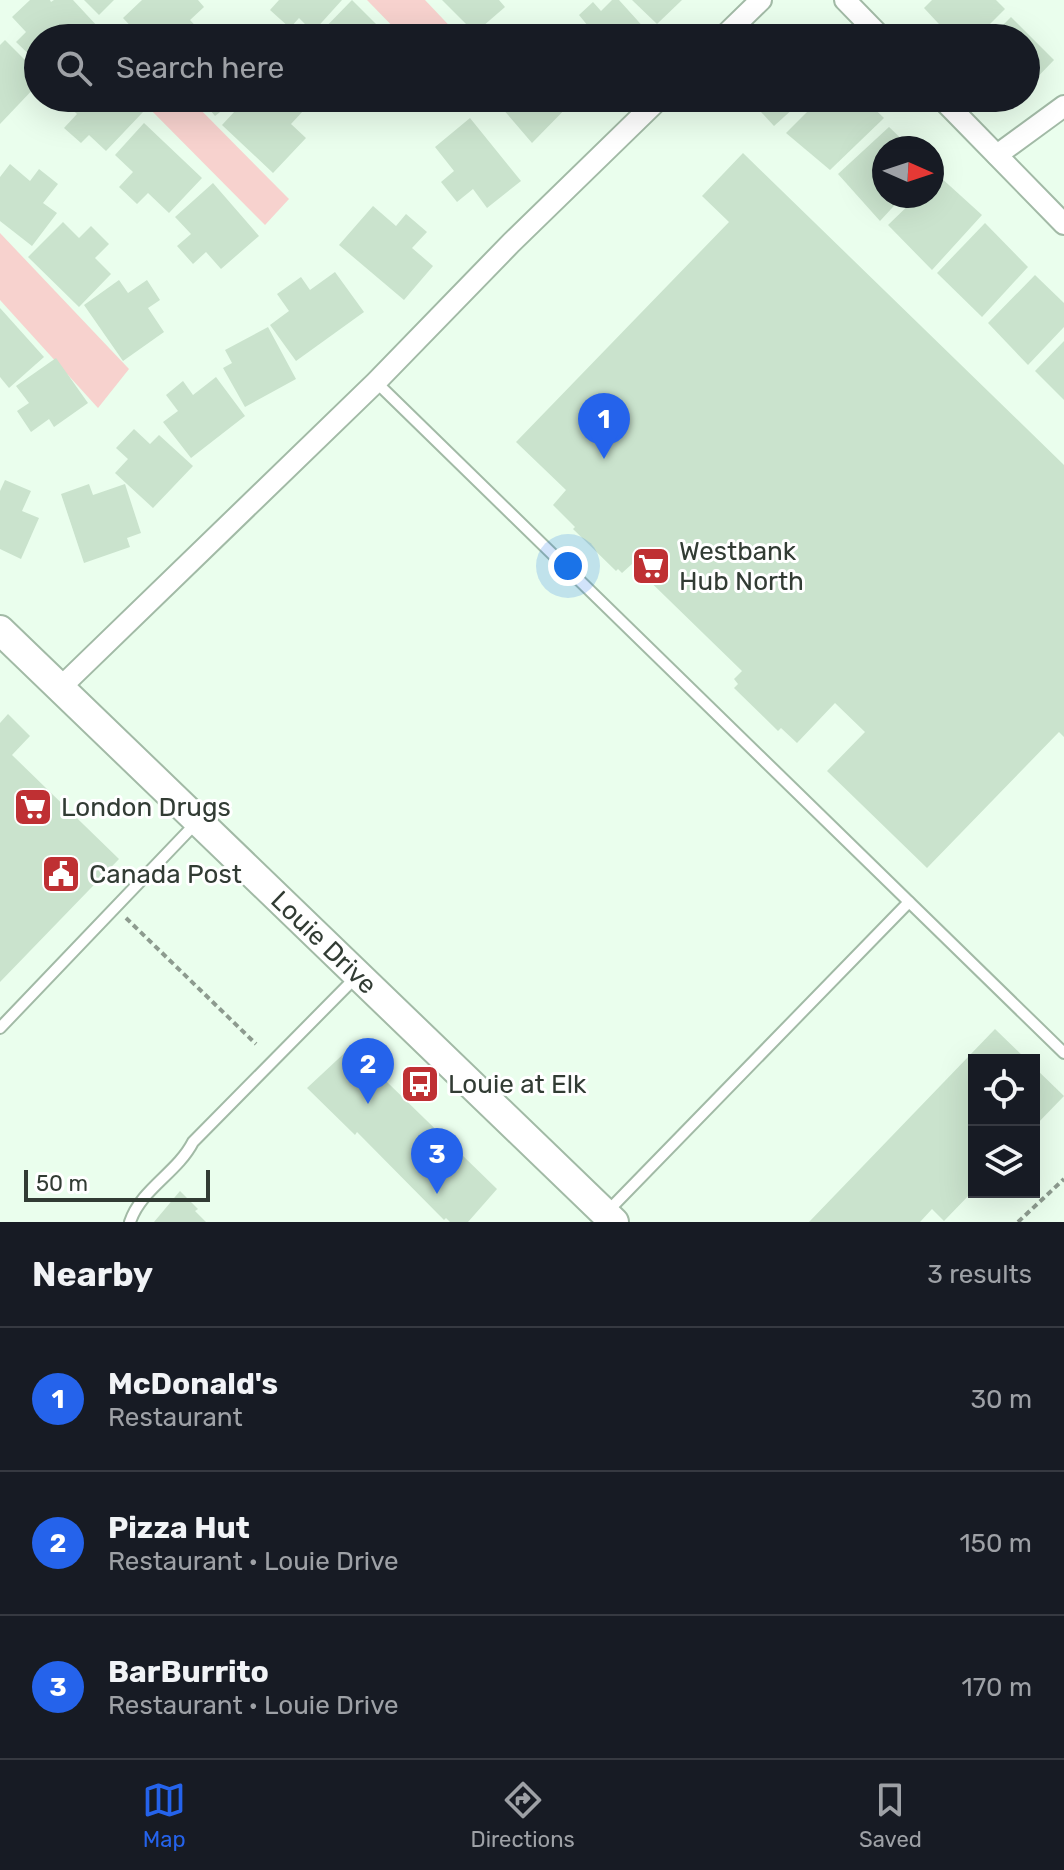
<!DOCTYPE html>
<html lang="en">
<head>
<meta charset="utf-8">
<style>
  body { margin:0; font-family:Rubik,sans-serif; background:#20242c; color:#f1f3f6 }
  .controls { position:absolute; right:24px; bottom:24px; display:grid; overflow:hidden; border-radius:0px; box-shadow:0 8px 32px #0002 }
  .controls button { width:72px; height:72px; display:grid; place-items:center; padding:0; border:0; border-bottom:2px solid #363941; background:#171b24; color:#f1f3f6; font:40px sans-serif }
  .compass { position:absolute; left:872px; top:136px; width:72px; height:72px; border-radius:50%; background:#171b24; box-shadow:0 8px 32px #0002; rotate:93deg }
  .scale { position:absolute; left:24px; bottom:20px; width:186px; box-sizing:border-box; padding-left:8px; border:4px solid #323c34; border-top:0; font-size:22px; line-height:28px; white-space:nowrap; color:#323c34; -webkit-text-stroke:6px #fff; paint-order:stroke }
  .you { position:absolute; left:568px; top:566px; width:28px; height:28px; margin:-20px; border:6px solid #fff; border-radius:50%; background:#1a73e8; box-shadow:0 0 0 12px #1a73e833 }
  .badge { display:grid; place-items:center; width:52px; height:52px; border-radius:50%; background:#2563eb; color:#fff; font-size:26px; font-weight:700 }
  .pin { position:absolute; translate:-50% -66px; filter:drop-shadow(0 2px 4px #0008) }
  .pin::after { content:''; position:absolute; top:42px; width:28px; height:24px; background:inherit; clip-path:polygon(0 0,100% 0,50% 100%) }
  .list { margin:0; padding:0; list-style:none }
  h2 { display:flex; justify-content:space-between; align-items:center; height:104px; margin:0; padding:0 32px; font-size:34px }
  h2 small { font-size:26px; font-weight:400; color:#9ea1a6 }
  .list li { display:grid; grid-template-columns:52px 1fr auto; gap:24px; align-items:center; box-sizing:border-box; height:144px; padding:0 32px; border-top:2px solid #363941 }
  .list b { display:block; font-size:30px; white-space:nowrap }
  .list p { margin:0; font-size:26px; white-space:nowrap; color:#9ea1a6 }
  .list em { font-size:26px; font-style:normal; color:#9ea1a6 }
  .icon { flex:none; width:44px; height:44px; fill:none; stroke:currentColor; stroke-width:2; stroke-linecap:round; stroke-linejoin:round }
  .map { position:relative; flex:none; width:1064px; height:1222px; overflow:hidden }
  .search { position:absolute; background:#171b24; box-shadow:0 8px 32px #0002; left:24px; right:24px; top:24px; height:88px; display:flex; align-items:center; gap:20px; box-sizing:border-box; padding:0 28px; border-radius:44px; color:#9ea1a6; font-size:30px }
  .sheet { height:536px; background:#171b24 }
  nav { display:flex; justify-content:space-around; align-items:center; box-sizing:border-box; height:112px; border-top:2px solid #363941; background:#171b24; font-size:22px; color:#9ea1a6 }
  nav a { display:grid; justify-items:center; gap:4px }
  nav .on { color:#2563eb }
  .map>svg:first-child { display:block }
  .green { fill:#f7d2ce }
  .building { fill:#cae3cd }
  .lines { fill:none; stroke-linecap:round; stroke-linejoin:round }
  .lane-casing { stroke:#a2baa6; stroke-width:14 }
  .street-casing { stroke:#a2baa6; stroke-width:24 }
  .secondary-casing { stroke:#a2baa6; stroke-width:32 }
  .path { stroke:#8d9b8f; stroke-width:4; stroke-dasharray:6 4; stroke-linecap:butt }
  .lane { stroke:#fff; stroke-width:10 }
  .street { stroke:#fff; stroke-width:20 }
  .secondary { stroke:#fff; stroke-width:28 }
  .labels { text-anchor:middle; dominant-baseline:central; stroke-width:6; stroke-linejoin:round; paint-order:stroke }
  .poi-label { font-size:26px; fill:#323c34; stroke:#fff; text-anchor:start }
  .street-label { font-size:26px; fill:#323c34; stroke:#fff }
</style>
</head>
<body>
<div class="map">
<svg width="1064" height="1222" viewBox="0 0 1064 1222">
  <rect width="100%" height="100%" fill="#eafeed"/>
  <g class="green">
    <path d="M367,0H425L461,38H404Z"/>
    <path d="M139,98H189L289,199L265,225Z"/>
    <path d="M0,233L129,369L98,408L0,300Z"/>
  </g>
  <g class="building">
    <path d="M30,0H50L51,2L54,0H73L98,27L86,38H38V63L16,42L26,32L12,17Z"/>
    <path d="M84,0H114L99,15Z"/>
    <path d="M142,0H198L204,7L190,20L207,38H142L123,18Z"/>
    <path d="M279,0H342L313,32L299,18L290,28L270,10Z"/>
    <path d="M352,0L390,38H319L317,36Z"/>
    <path d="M442,0H499L505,7L475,33Z"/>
    <path d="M612,0H619L647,31L640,38H576L588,26L579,15L593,2L601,11Z"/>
    <path d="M632,0H682L657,24Z"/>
    <path d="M932,0H996L1005,9L976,38H952L924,8Z"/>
    <path d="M1011,17L1054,60L1026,89V38H990Z"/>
    <path d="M5,40L38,73V84L0,124V45Z"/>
    <path d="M60,98H129L143,112L106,151L89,135L81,143L64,128L77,114Z"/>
    <path d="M200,98H238L215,116Z"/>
    <path d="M247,98H262L271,107L280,98H289L303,111L291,124L306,138L273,173L222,125Z"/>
    <path d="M512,98H576L532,143L502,108Z"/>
    <path d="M748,98H805L774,126Z"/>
    <path d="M821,98H863L884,118L830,170L786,133Z"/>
    <path d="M470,118L521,181L487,208L473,189L457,202L441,182L454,171L435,147Z"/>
    <path d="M144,123L202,178L169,213L148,193L137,204L119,187L133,172L115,155Z"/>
    <path d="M889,127L911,148H884V196H903L880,221L838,174Z"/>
    <path d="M743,153L1064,465V737L1059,732L927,868L827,771L865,732L835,703L797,743L781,728L778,731L734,688L738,684L734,679L742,671L632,564L622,573L618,569L616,571L573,529L575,527L553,505L566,490L516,442L729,222L702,196Z"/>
    <path d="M10,164L30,181L39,169L58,184L43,203L57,213L32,246L0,221V177Z"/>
    <path d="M939,176L982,215L932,270L888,225L918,196H932V182Z"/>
    <path d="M213,183L259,236L221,269L206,252L193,264L177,246L191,234L175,217Z"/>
    <path d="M373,206L396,226L406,214L427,232L412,248L433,266L404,300L339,245Z"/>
    <path d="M63,222L79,238L91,226L109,244L95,258L111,274L79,307L28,257Z"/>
    <path d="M985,223L1028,267L982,317L937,273Z"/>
    <path d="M335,272L364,312L296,361L270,325L289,311L277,294L301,277L310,290Z"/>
    <path d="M1035,275L1064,303V327L1028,365L988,323Z"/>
    <path d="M119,280L128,293L147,280L160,300L148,308L164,332L123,361L84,305Z"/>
    <path d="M0,308L44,357L9,388L0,377Z"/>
    <path d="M268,327L296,379L245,407L223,368L232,363L225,350Z"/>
    <path d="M1064,341V400L1035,371Z"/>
    <path d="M56,358L88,403L54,427L49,419L31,432L17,411L29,403L16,386Z"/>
    <path d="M216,377L245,416L191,458L163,422L178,411L166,395L183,381L193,395Z"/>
    <path d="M134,429L150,444L159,435L193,466L153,508L115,473L128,459L116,448Z"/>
    <path d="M5,480L31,491L22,511L39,518L21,559L0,549V491Z"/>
    <path d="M89,484L93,495L125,484L141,533L127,538L130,547L84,563L61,494Z"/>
    <path d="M8,714L30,736L12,755L119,859L0,982V723Z"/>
    <path d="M995,1029L1027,1060H974V1190L944,1221L932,1209L920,1222H809Z"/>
    <path d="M351,1047L497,1189L468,1222H450L446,1218L444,1220L357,1132L355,1135L307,1088Z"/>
    <path d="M1034,1067L1064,1096L1034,1127Z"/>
    <path d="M180,1191L198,1209L195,1211L206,1222H154Z"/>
  </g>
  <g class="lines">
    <defs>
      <g id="lane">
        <path d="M376,382L1064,1053"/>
        <path d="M0,1028L196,823"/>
        <path d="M606,1213L909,902"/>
        <path d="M130,1222C141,1189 177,1173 193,1142L357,976"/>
      </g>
      <g id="street">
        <path d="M845,0L882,38"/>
        <path d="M722,38L761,0"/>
        <path d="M941,98L1064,224"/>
        <path d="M997,155L1064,106"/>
        <path d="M60,688L376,382L511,243L660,98"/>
      </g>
      <g id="secondary">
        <path id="s1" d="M0,630L614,1222"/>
      </g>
    </defs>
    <use href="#lane" class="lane-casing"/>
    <use href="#street" class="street-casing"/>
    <use href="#secondary" class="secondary-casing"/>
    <g class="path">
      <path d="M126,918L256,1044"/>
      <path d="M1018,1222L1064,1179"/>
    </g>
    <use href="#lane" class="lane"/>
    <use href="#street" class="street"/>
    <use href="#secondary" class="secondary"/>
  </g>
  <defs>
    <symbol id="supermarket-square" viewBox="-11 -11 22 22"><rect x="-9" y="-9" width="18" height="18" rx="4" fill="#bf3033" stroke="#fff"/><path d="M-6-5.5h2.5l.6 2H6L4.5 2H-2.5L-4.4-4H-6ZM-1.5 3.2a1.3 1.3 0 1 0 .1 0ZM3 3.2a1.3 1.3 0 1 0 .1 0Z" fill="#fff"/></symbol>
    <symbol id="civic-square" viewBox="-11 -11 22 22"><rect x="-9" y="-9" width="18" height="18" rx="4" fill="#bf3033" stroke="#fff"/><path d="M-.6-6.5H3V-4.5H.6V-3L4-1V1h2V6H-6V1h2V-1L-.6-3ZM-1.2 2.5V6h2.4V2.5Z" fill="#fff"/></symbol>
    <symbol id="bus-square" viewBox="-11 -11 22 22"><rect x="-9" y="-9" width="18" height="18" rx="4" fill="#bf3033" stroke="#fff"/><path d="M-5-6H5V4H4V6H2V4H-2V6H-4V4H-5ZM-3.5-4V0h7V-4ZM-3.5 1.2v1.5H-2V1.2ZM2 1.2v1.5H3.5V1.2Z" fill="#fff"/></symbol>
  </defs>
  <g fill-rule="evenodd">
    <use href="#supermarket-square" x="629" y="544" width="44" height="44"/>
    <use href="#supermarket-square" x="11" y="785" width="44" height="44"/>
    <use href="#civic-square" x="39" y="852" width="44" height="44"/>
    <use href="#bus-square" x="398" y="1062" width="44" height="44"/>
  </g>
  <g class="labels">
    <g class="poi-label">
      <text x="679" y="551">Westbank<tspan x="679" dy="30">Hub North</tspan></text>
      <text x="61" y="807">London Drugs</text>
      <text x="89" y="874">Canada Post</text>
      <text x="448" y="1084">Louie at Elk</text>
    </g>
    <g class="street-label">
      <text stroke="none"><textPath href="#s1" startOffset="450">Louie Drive</textPath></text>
    </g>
  </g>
</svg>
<div class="controls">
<button><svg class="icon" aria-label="locate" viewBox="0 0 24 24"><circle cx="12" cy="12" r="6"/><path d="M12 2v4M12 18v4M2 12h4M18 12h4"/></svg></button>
<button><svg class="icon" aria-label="layers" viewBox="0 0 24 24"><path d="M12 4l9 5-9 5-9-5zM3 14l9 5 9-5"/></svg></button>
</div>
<svg class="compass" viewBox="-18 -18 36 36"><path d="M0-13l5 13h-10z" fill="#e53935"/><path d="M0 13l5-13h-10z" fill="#9ea1a6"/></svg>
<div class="scale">50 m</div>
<div class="you"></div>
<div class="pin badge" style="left:604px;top:459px">1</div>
<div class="pin badge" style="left:368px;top:1104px">2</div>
<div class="pin badge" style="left:437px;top:1194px">3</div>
<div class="search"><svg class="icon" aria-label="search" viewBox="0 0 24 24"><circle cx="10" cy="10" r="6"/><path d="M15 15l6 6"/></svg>Search here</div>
</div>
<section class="sheet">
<h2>Nearby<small>3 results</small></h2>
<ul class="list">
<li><span class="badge">1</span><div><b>McDonald's</b><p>Restaurant</p></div><em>30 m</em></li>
<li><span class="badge">2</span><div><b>Pizza Hut</b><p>Restaurant · Louie Drive</p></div><em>150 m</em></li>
<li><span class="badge">3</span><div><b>BarBurrito</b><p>Restaurant · Louie Drive</p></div><em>170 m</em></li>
</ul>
</section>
<nav>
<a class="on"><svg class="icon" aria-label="map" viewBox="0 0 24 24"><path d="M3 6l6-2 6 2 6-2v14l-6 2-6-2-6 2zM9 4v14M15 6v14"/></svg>Map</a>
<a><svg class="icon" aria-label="directions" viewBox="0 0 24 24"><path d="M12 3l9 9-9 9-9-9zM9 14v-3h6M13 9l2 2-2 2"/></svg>Directions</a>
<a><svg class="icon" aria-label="saved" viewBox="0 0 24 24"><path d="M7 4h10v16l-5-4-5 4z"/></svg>Saved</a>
</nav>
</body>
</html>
